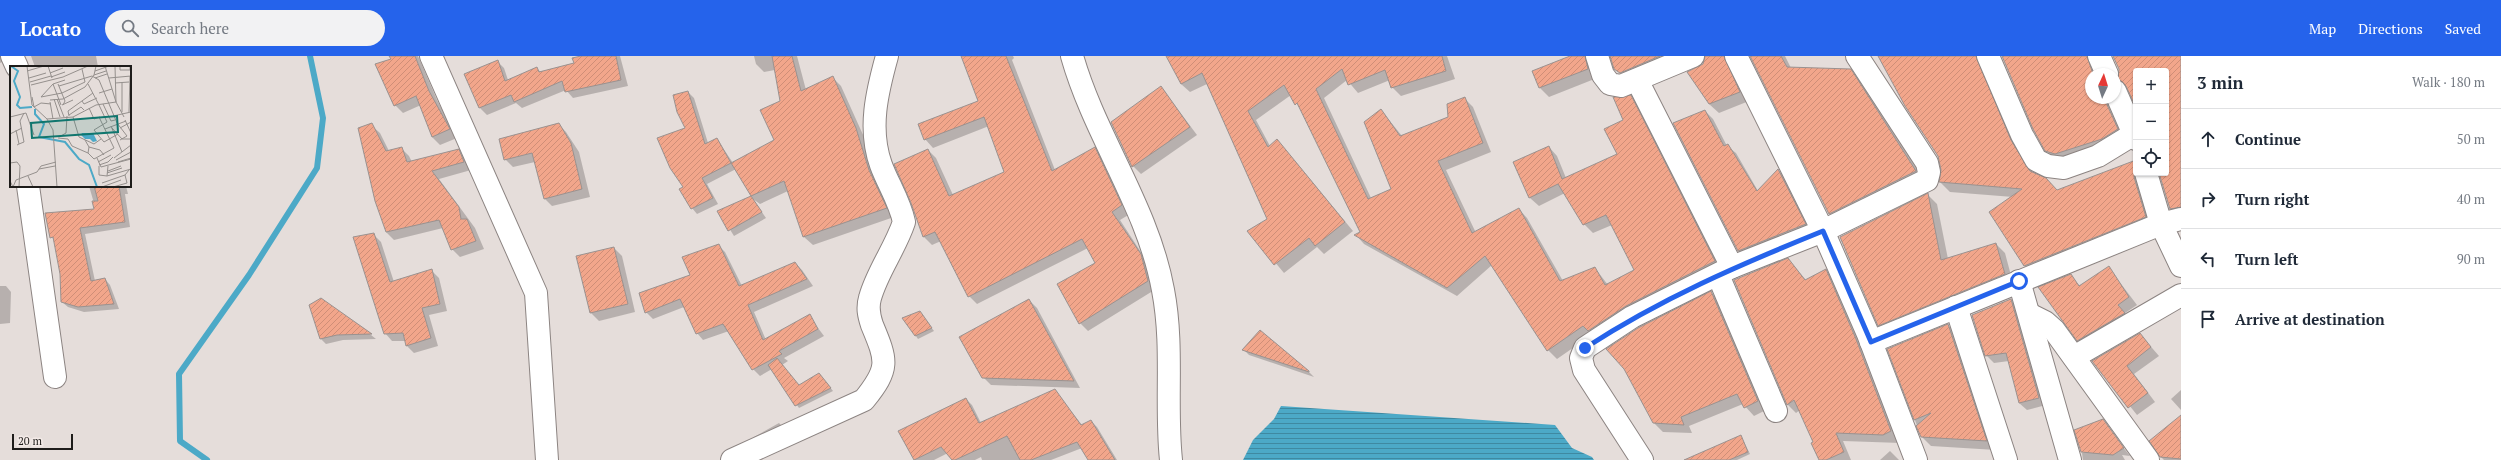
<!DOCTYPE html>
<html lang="en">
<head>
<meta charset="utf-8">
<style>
  body { margin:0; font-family:"PT Serif",serif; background:#f2f2f3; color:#1f2937 }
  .controls { position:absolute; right:12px; top:12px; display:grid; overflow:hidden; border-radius:4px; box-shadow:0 1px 3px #0004 }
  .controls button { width:36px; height:36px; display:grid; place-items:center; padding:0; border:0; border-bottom:1px solid #e0e1e3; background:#fff; color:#1f2937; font:20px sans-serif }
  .compass { position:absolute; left:2085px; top:12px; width:36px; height:36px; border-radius:50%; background:#fff; box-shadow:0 1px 3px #0004; rotate:4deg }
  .scale { position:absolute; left:12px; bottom:10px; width:61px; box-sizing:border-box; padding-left:4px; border:2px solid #1e1c1a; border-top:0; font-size:11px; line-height:14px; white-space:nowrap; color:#1e1c1a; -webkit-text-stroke:3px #f3eae7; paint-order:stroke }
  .stop { position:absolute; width:12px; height:12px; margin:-9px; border:3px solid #2563eb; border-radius:50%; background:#fff }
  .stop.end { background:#2563eb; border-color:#fff; box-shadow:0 1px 4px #0008 }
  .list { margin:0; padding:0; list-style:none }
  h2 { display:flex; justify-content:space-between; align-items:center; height:52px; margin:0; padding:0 16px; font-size:17px }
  h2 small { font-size:13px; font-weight:400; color:#747a83 }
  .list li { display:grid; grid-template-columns:26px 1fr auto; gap:12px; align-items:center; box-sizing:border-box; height:60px; padding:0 16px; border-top:1px solid #e0e1e3 }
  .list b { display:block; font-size:15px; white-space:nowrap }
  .list em { font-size:13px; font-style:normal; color:#747a83 }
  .icon { flex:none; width:22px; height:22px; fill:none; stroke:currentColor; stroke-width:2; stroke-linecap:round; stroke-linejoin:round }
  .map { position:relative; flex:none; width:2181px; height:404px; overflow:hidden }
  header { display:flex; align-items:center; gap:24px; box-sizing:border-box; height:56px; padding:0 20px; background:#2563eb; color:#fff }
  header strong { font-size:19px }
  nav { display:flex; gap:22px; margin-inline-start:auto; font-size:14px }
  .search { width:280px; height:36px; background:#f2f2f3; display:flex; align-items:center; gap:10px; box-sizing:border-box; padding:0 14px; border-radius:22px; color:#747a83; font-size:15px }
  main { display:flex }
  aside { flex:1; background:#fff }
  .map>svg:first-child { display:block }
  .water { fill:url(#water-rules) }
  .shadow { fill:#0003 }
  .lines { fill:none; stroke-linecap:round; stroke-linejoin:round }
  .stream { stroke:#4ca9c7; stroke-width:6 }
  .building { fill:url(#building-hatch); stroke:#9a9290 }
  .minor-casing { stroke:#8c8482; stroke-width:24 }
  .minor { stroke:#fff; stroke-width:22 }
  .route { stroke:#2563eb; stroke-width:5 }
  .inset-river { fill:none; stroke:#4ca9c7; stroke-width:2 }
  .inset-road { fill:none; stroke:#95908d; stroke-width:1 }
  .view { fill:#0f766e; fill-opacity:0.15; stroke:#0f766e; stroke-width:2 }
  .inset-edge { fill:none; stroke:#1e1c1a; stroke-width:2 }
</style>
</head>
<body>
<header>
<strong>Locato</strong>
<div class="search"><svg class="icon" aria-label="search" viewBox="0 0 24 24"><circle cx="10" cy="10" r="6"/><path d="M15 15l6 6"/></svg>Search here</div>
<nav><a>Map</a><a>Directions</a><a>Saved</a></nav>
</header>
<main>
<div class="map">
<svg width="2181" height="404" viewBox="0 0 2181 404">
  <defs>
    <pattern id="water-rules" width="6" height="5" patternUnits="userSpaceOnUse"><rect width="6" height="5" fill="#4ca9c7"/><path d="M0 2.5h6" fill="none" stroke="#3f89a1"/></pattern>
    <pattern id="building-hatch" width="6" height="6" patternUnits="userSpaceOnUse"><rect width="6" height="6" fill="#f2a68b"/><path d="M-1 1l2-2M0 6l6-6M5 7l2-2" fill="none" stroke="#cf8e77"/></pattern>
  </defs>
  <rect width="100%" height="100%" fill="#e5ddda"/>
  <path class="water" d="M1281,350L1555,369L1572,392L1592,401L1594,404H1243L1253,384L1274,363Z"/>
  <g class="shadow">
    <path d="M0,0H3L2,6L0,7Z"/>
    <path d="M31,0H96L98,11H35Z"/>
    <path d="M391,0H418L437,44L457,82L440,89L432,81L421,49L403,57L395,49Z"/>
    <path d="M586,0H620L628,30L573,42L566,34L522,52L516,47L487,59L480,52L466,19L497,5L504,12L508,24L536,12L541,16L575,8Z"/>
    <path d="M754,0H797L806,34L833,22L841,30L864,81L894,161L813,189L804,181L788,135L760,148L753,143L766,162L734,180L719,156L752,141L736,113L707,128L718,148L697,158L692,152L685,131L688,36L694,42L708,87L717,83L733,107L775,85L781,45L775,14L764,16L756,8Z"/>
    <path d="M962,0H1013L1014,2L1012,4L1055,114L1094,92L1102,100L1130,158L1120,164L1148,207L1156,233L1088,275L1080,267L1096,208L1088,192L977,248L969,240L941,185L932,189L924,181L912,146L928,94L936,102L953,139L1005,116L989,70L933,92L925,83L980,45Z"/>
    <path d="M1167,0H1447L1455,23L1401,40L1392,31L1390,24L1358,37L1347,24L1324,42L1371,142L1393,133L1381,54L1402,80L1449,62L1465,43L1473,51L1491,96L1446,114L1476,177L1519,153L1527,162L1563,225L1595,212L1608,229L1636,214L1612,169L1593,177L1584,168L1565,137L1539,150L1530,142L1514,107L1549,91L1557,100L1566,122L1618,98L1630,40L1639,49L1723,214L1593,278L1557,303L1548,294L1492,209L1457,240L1364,188L1356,179L1361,176L1301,54L1291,39L1256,64L1270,90L1285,93L1353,175L1324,198L1317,191L1284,217L1249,175L1269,164L1207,28L1190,36L1181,28Z"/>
    <path d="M1571,0H1600L1597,22L1549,41L1540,32Z"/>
    <path d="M1610,0H1695L1625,22L1615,13Z"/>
    <path d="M1706,0H1738L1749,45L1719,57L1709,48L1703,9Z"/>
    <path d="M1751,0H1785L1791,12L1850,14L1860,24L1925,125L1839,167L1829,158Z"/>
    <path d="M1879,0H1991L2020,95L2031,115L2046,123L2057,135L2136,105V117L2155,170L2035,219L2025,210L2013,141L1950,136L1940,126L1942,114L1939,100Z"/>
    <path d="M2003,0H2101L2099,18H2091V42H2113L2127,83L2056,104L2046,94Z"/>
    <path d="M2114,0H2181V162L2170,152L2160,117H2166V15H2136V49Z"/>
    <path d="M1161,31L1197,79L1141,118L1133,110Z"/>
    <path d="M1705,55L1713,63L1727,90L1736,97L1758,135L1778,114L1786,122L1813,176L1747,202L1739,195Z"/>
    <path d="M558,68L566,76L579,96L590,141L552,150L544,142L535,106L513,111L505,103Z"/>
    <path d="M371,69L380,77L389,95L401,92L409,100L412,106L458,95L466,103L471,114L439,123L475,172L484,193L460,201L452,193L443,172L394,184L386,176Z"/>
    <path d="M89,130H126L128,138H125L130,171L85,178L95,225L105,223L110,229L119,253L84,256L68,251L62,246L61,218L55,184L51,181L96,154Z"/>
    <path d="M1928,139L1937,148L1948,203L1996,188L2005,197L2013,227L1888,278L1879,269Z"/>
    <path d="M373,178L381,186L394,226L432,215L439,222L447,255L429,259L438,290L414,297L407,290L406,285H392L385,277Z"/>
    <path d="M718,189L725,196L742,230L795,207L802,214L813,230L754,256L766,284L809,260L824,280L784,302L788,305L782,309L799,330L822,321L833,335L799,352L772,313L760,320L753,313L729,275L703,284L697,277L684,251L653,263L646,256L691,220Z"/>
    <path d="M614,192L622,200L635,256L599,265L591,257Z"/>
    <path d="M1788,203L1806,224L1826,214L1834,223L1901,387L1843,385L1851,404H1820L1815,386L1800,354L1796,357L1788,349L1735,225Z"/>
    <path d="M2109,212L2137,249L2125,257L2132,265L2086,292L2078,284L2070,219L2080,230Z"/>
    <path d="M0,230H6L11,236L10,267L0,268Z"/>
    <path d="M1711,237L1720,245L1766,354L1754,360L1743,348L1689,370L1692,377L1663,376L1654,367Z"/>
    <path d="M321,243L371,279L376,283L343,284L326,288L321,283Z"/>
    <path d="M1029,244L1037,252L1080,332L991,329L983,321Z"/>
    <path d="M2011,244L2018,251L2046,349L2027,354L2019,347L2009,305L1994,307L1986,299Z"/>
    <path d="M920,256L934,275L918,283L904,263Z"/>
    <path d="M1948,269L1958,279L1996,394L1931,390L1921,380L1888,294Z"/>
    <path d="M1260,275L1309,316L1314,321L1249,299L1244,294Z"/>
    <path d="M2140,278L2159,300L2134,318L2155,346L2137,359L2094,305Z"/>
    <path d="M2181,334V354L2171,343Z"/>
    <path d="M1055,335L1082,369L1091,365L1097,371L1117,404H1089L1082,392L1051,404H982L981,401L975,404H954L948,397L934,404H915L900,375L966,343L972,349L981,367Z"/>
    <path d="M2181,360V404H2164L2161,401Z"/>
    <path d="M2102,364L2130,400L2122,399L2125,404H2083L2082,397L2086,396Z"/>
    <path d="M779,367L785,373L759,386L754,381Z"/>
    <path d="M1741,380L1750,398L1737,404H1707Z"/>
    <path d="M1890,395L1899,404H1880Z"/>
  </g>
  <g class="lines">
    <path class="stream" d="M207,404L180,385L179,318L249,219L317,112L323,62L310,0"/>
  </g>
  <g class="building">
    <path d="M389,0H415L429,35L450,73L432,81L416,40L394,50L375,8L391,3Z"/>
    <path d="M581,0H616L621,24L565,36L562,25L514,46L511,39L479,52L464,18L498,4L505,25L537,11L539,16L574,7L572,2Z"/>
    <path d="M772,0H792L801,35L833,20L856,72L869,114L887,152L803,181L784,125L751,140L731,107L774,84L760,54L780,45Z"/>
    <path d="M961,0H1006L1052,115L1095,91L1122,149L1112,156L1141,198L1148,225L1079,268L1057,228L1095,207L1082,183L968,241L935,176L923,181L911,147L894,108L928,93L949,140L1004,116L984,61L924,84L918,68L978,45Z"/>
    <path d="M1166,0H1442L1446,15L1391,32L1385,14L1348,29L1342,13L1316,33L1368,143L1391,133L1364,66L1381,53L1400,80L1448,61L1447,48L1465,41L1483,87L1438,105L1472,177L1519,152L1560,225L1595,211L1605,229L1634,214L1606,159L1583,169L1558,128L1529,142L1513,106L1549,90L1562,123L1617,98L1604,73L1623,64L1613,41L1631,39L1715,205L1626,250L1588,275L1583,270L1547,295L1485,200L1447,232L1354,179L1360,176L1297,47L1295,49L1284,29L1248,55L1268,91L1277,83L1345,166L1315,190L1309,182L1274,209L1247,175L1267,163L1202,17L1181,28Z"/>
    <path d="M1570,0H1585L1588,13L1539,32L1532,15Z"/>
    <path d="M1610,0H1660L1620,17L1614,13Z"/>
    <path d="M1705,0H1724L1740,36L1709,48L1687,16L1703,8Z"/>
    <path d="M1750,0H1781L1787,11L1851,13L1916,115L1829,158Z"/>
    <path d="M1878,0H1976L2011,84L2030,115L2046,122L2057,134L2136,104L2134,121L2146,161L2024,210L1989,156L2022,133L1939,126L1941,114L1938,100L1905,50Z"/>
    <path d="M2002,0H2087L2093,18H2091V42H2104L2118,73L2102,83L2055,98L2045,95L2033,73Z"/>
    <path d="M2113,0H2181V151L2170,153L2159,117H2166V15H2136V52L2126,30L2118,23L2119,13Z"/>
    <path d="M1161,30L1190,71L1132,111L1111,66Z"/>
    <path d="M688,35L705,88L717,82L731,107L702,122L713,142L691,153L679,133L683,131L670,112L657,82L685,72L677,56L673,39Z"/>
    <path d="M1705,54L1724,90L1728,88L1757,135L1778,113L1806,168L1738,195L1673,67Z"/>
    <path d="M372,67L386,95L402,91L407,106L459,93L464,106L432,115L459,151L461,163H467L476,185L451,194L439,164L386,176L375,145L358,72Z"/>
    <path d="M559,67L571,87L582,133L544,143L532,97L504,104L499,83Z"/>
    <path d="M94,130H119L125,166L80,172L91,225L105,222L114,248L78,251L61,246L60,218L53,181L50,182L45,157L94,153L92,145H98Z"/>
    <path d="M1928,137L1941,204L1996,187L2005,218L1878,270L1840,181Z"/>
    <path d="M751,140L762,156L728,175L717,155Z"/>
    <path d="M374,177L390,226L432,213L440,248L422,252L431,282L406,290L403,277L384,278L353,181Z"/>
    <path d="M719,188L739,230L795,206L807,223L748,249L763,284L810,258L818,273L779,295L782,298L752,314L723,268L696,278L680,243L645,257L639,237L690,219L682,201Z"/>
    <path d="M614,191L628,248L590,257L576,200Z"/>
    <path d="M1788,202L1805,224L1826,213L1856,283L1891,375L1883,379L1836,377L1844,396L1826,404H1819L1811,387L1813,386L1794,344L1787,349L1734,224Z"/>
    <path d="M2109,210L2129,241L2118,249L2125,257L2077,285L2038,231L2071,218L2079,230Z"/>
    <path d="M1711,235L1758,345L1744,352L1737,338L1681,361L1684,369L1653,367L1624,313L1606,293L1638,272Z"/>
    <path d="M321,242L372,278L337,279L320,283L309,249Z"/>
    <path d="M1029,243L1074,325L982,322L959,281Z"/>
    <path d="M2011,243L2039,342L2019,347L2006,297L1985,300L1972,259Z"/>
    <path d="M920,255L932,272L915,280L902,262Z"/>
    <path d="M1948,268L1987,385L1921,381L1916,370L1931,357L1914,364L1887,293Z"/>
    <path d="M1260,274L1309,315V316L1242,294Z"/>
    <path d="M2140,277L2151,291L2127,310L2148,337L2128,352L2092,305Z"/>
    <path d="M777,302L799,329L819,317L831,332L795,350L768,309Z"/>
    <path d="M1055,333L1081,369L1091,364L1115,404H1088L1077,386L1031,404H1020L1007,380L955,404H952L941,391L914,404L898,375L966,342L979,367Z"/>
    <path d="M2181,359V403L2160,401L2149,385Z"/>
    <path d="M2103,363L2124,392L2113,399L2081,396L2074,374Z"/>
    <path d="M1741,379L1748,396L1729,404H1684Z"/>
  </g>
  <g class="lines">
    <defs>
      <g id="minor">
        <path d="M12,0L17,11"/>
        <path d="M431,0L536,237L547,404"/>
        <path d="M1072,0C1095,81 1148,151 1163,234C1174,291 1165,348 1171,404"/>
        <path d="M1597,0L1603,19L1610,28L1621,30L1693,0"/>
        <path d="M1736,0L1823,175L1868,278L1916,404"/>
        <path d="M1988,0L2022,79L2036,104L2048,110L2064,112L2098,100L2134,78"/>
        <path d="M2099,0L2107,18"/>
        <path d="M1637,24L1732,211"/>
        <path d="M2115,35L2136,83"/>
        <path d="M2146,117L2161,168L2181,210"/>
        <path d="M28,130L55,321"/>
        <path d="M1718,219L1776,355"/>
        <path d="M2019,225L2070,404"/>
        <path d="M1956,251L2006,404"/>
        <path d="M2029,258L2045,266L2054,274L2148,404"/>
        <path d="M1871,286L2161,168L2181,163"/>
        <path d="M2074,301L2181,239"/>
        <path d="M732,404L864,344C890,312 887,305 872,269C869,260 867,252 870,242C877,216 895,193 904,166C900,146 888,128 881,109C868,73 877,36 887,0"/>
        <path d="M1642,404L1584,314L1581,302L1585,292L1632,261L1732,211L1823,175L1927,124L1929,116L1927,107L1857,0"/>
      </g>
    </defs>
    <use href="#minor" class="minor-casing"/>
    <use href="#minor" class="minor"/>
  </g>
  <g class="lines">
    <path class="route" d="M1585,292C1662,242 1739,209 1823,175L1871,286L2019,225"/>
  </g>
  <g transform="translate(10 10)">
    <rect width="121" height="121" fill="#e5ddda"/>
    <path d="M72,67H83L87,75L83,76L80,73H75L71,69Z" fill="#4ca9c7"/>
    <path class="inset-river" d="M1,0L8,5L4,15L10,31L7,39L10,42L22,41M25,43V48L34,58L29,71L55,76L69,93L79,99L87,121"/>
    <path class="inset-road" d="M17,0L22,39L37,53L43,64L47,121M38,0L42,12M95,0L106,36L114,51M110,0V4H120V0M17,5L34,0M85,5L99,0M40,7L53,2M84,9L96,5M41,11L55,6M19,12L36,7M85,12L97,8M99,12L121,10M20,16L41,10M105,17L119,16M112,17V46M43,18L51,39M48,18L55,35L53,39M78,18L89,39M21,19L53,11L78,0M49,20L82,10L89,14L107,57L117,70L110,74M89,27L102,23M22,31L24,41L31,37L41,38M31,31L52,27L75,16L72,3M31,31L43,18L55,14M44,33L50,51M47,33L54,51M40,34L53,33L75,21L84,9L86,0M72,35L74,38L87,32M40,36L43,53M93,38L101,55L105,54M52,39L63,34M89,39L97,56L84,64L94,76L108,68M79,42L84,53L90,51M119,46L120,10M59,49L71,41L74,44M59,50L58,45L83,27M103,50L121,46M0,51L16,47L24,69M63,51L69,71L84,78L91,73M37,53L63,51L86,39L106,36L105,0M115,54L121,67M101,60L112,86M102,62L112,73H121M110,62L121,56M95,63L116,55M6,64L9,78L7,79M0,68L12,62M49,71L56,67L57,50M48,72L58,73L62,80L78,87M75,74L79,81L90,84L94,89M9,78L14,76L10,55L14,47M79,81L78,87L84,93L104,82L89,51M87,92L91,101L121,93M104,92L121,79M106,94L121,86M88,96L101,89M108,96L121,92M0,97L7,96L10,100L9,121M89,99L98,96L103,91M89,100V109L97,110M98,100L97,110L121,103M29,103L45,100M98,105L111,100M97,107L112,102M18,110L23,121M0,115L3,121L6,114L27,106L31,100L46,96M92,117L115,109L119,104M92,121L111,114M103,121L117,117L115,109"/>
    <path class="view" d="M107,50L108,66L22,72L21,57Z"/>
    <rect width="121" height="121" class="inset-edge"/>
  </g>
</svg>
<div class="controls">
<button>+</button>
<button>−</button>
<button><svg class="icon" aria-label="locate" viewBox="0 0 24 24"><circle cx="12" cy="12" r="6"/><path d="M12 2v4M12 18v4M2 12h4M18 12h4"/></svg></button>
</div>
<svg class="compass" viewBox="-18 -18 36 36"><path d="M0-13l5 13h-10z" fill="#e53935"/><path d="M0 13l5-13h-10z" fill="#747a83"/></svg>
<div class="scale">20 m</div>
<div class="stop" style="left:2019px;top:225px"></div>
<div class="stop end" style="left:1585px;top:292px"></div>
</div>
<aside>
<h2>3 min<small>Walk · 180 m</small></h2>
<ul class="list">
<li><svg class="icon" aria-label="ahead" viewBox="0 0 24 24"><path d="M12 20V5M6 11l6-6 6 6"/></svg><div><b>Continue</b></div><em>50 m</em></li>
<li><svg class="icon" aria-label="right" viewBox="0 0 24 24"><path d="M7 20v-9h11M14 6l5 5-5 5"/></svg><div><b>Turn right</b></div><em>40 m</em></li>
<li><svg class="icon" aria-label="left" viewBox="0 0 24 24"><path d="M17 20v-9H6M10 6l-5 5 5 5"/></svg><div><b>Turn left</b></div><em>90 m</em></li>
<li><svg class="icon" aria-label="arrive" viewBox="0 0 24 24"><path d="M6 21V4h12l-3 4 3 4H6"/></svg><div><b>Arrive at destination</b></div></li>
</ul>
</aside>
</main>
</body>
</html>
